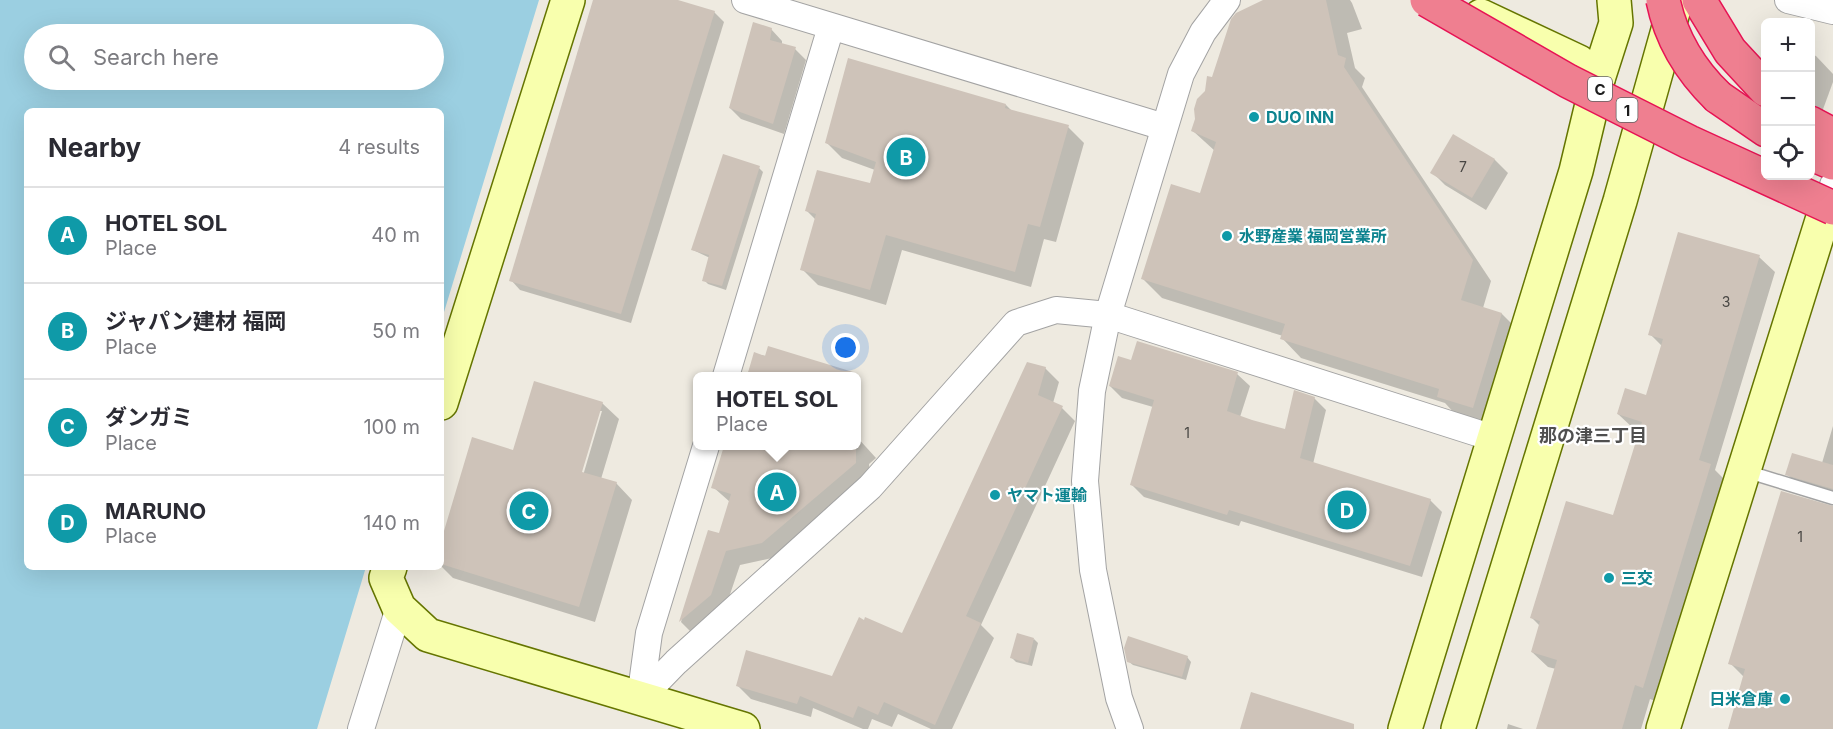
<!DOCTYPE html>
<html lang="en">
<head>
<meta charset="utf-8">
<style>
  body { margin:0; font-family:Inter,"Noto Sans JP",sans-serif; background:#f2f2f3; color:#2b2b33 }
  .controls { position:absolute; right:18px; top:18px; display:grid; overflow:hidden; border-radius:9px; box-shadow:0 6px 24px #0002 }
  .controls button { width:54px; height:54px; display:grid; place-items:center; padding:0; border:0; border-bottom:2px solid #e1e1e2; background:#fff; color:#2b2b33; font:30px sans-serif }
  .you { position:absolute; left:846px; top:348px; width:21px; height:21px; margin:-15px; border:4px solid #fff; border-radius:50%; background:#1a73e8; box-shadow:0 0 0 9px #1a73e833 }
  .badge { display:grid; place-items:center; width:39px; height:39px; border-radius:50%; background:#c70700; color:#fff; font-size:20px; font-weight:700 }
  .pin { position:absolute; translate:-50% -50%; border:3px solid #fff; box-shadow:0 2px 6px #0006 }
  .popup { position:absolute; left:693px; top:372px; width:168px; height:78px; box-sizing:border-box; display:grid; place-content:center; border-radius:9px; background:#fff; filter:drop-shadow(0 2px 4px #0005); font-size:20px; white-space:nowrap; color:#7c7c81 }
  .popup b { font-size:22px; color:#2b2b33 }
  .popup::after { content:''; position:absolute; left:50%; top:100%; margin-left:-12px; border:12px solid transparent; border-top-color:#fff }
  .list { margin:0; padding:0; list-style:none }
  h2 { display:flex; justify-content:space-between; align-items:center; height:78px; margin:0; padding:0 24px; font-size:26px }
  h2 small { font-size:20px; font-weight:400; color:#7c7c81 }
  .list li { display:grid; grid-template-columns:39px 1fr auto; gap:18px; align-items:center; box-sizing:border-box; height:96px; padding:0 24px; border-top:2px solid #e1e1e2 }
  .list b { display:block; font-size:22px; white-space:nowrap }
  .list p { margin:0; font-size:20px; white-space:nowrap; color:#7c7c81 }
  .list em { font-size:20px; font-style:normal; color:#7c7c81 }
  .icon { flex:none; width:33px; height:33px; fill:none; stroke:currentColor; stroke-width:2; stroke-linecap:round; stroke-linejoin:round }
  .map { position:relative; flex:none; width:1833px; height:729px; overflow:hidden }
  .search { position:absolute; background:#fff; box-shadow:0 6px 24px #0002; left:24px; top:24px; width:420px; height:66px; display:flex; align-items:center; gap:15px; box-sizing:border-box; padding:0 21px; border-radius:33px; color:#7c7c81; font-size:22px }
  .panel { position:absolute; background:#fff; box-shadow:0 6px 24px #0002; left:24px; top:108px; width:420px; height:462px; border-radius:9px }
  .map>svg:first-child { display:block }
  .water { fill:#9bcfe1; fill-rule:evenodd }
  .shadow { fill:#0003; fill-rule:evenodd }
  .building { fill:#cec3b9 }
  .lines { fill:none; stroke-linecap:round; stroke-linejoin:round }
  .lane-casing { stroke:#a3a3a3; stroke-width:15 }
  .street-casing { stroke:#a3a3a3; stroke-width:28 }
  .secondary-casing { stroke:#657500; stroke-width:36 }
  .highway-casing { stroke:#e71354; stroke-width:36 }
  .lane { stroke:#fff; stroke-width:12 }
  .street { stroke:#fff; stroke-width:26 }
  .secondary { stroke:#f8ffad; stroke-width:33 }
  .highway { stroke:#ef7f90; stroke-width:33 }
  .highway-bridge-casing { stroke:#e71354; stroke-width:36; stroke-linecap:butt }
  .highway-bridge { stroke:#ef7f90; stroke-width:33 }
  .culture-dot { fill:#0f9aa8; stroke:#fff; stroke-width:2 }
  .labels { text-anchor:middle; dominant-baseline:central; stroke-width:4.5; stroke-linejoin:round; paint-order:stroke }
  .number-label { font-size:14px; fill:#484643 }
  .shield { fill:#fff; stroke:#606060; stroke-width:1.5 }
  .shield-label { font-size:15px; font-weight:bold; fill:#1c1c1c }
  .culture-label { font-size:16px; font-weight:bold; fill:#0d838f; stroke:#fff; text-anchor:start }
  .neighbourhood-label { font-size:18px; font-weight:bold; fill:#4f4f4f; stroke:#fff }
</style>
</head>
<body>
<div class="map">
<svg width="1833" height="729" viewBox="0 0 1833 729">
  <rect width="100%" height="100%" fill="#eeeae0"/>
  <path class="water" d="M0,0H539L441,322V111H27V567H366L317,729H0ZM34,34H434V80H34Z"/>
  <g class="shadow">
    <path d="M595,0H673L714,12L724,22L631,323L520,290L511,280Z"/>
    <path d="M1272,0H1350L1352,3L1362,29L1347,33L1355,68L1365,78L1362,87L1491,281L1483,308L1502,314L1521,333L1492,426L1457,416L1445,403L1301,358L1282,338L1283,336L1162,298L1143,279L1201,195L1215,151L1193,131L1206,92L1213,78Z"/>
    <path d="M771,29L782,41V45L795,49L806,60L784,134L741,119L730,108Z"/>
    <path d="M1810,54L1816,56L1833,74V82L1822,112L1810,101Z"/>
    <path d="M1006,105L1012,111L1068,127L1084,143L1056,242L1044,239L1031,287L902,250L886,305L818,285L802,269L816,220L807,211L871,185L875,170L842,158L826,142Z"/>
    <path d="M1454,136L1495,160L1508,173L1486,210L1445,185L1432,172Z"/>
    <path d="M759,168L763,172L726,290L708,284L704,280L710,258L693,250Z"/>
    <path d="M1759,257L1775,272L1715,470L1725,480L1658,702L1650,699L1641,729H1538L1556,669L1548,667L1532,652L1540,626L1532,618L1614,517L1641,431L1634,429L1618,414L1647,397L1663,347L1650,334Z"/>
    <path d="M755,354L844,370L850,376H747Z"/>
    <path d="M1132,362L1237,374L1250,386L1240,417L1286,431L1314,398L1326,410L1313,464L1430,500L1442,512L1422,577L1241,521L1239,526L1144,497L1132,485L1153,407L1122,398L1110,386Z"/>
    <path d="M1045,368L1059,382L1053,403L1062,408L1075,421L981,625L994,638L952,729H931L898,714L892,727L872,719L868,729H863L813,708L811,717L751,699L737,685L833,678L902,635Z"/>
    <path d="M602,403L619,419L601,479L616,483L632,500L595,622L453,578L441,566V546L514,452ZM599,411H602L582,479L579,478Z"/>
    <path d="M1833,426V498L1801,488L1787,474L1822,463Z"/>
    <path d="M856,436L876,458L869,464L870,477L772,558L740,565L725,609L694,635L681,622L709,531L720,535L730,502L713,487L725,446L746,451L747,446H856Z"/>
    <path d="M1833,506V729H1729L1744,677L1730,663Z"/>
    <path d="M1034,639L1038,643L1032,666L1016,662L1012,658Z"/>
    <path d="M1187,657L1191,662L1186,680L1133,665L1128,661Z"/>
    <path d="M1508,724L1523,729H1507Z"/>
  </g>
  <g class="building">
    <path d="M593,0H678L715,11L621,314L509,281Z"/>
    <path d="M1263,0H1326L1338,55L1346,58L1344,67L1473,260L1461,300L1502,313L1473,408L1437,397L1439,389L1280,339L1285,324L1141,279L1171,184L1200,193L1216,142L1191,131L1195,119L1194,109L1197,99L1205,91L1207,76L1212,77L1231,19L1236,13Z"/>
    <path d="M753,22L772,28L770,40L796,47L773,124L729,108Z"/>
    <path d="M848,58L1006,104L1005,108L1069,125L1040,227L1028,224L1015,272L886,235L870,290L800,270L816,214L805,211L817,170L870,183L876,162L825,143Z"/>
    <path d="M1453,134L1495,159L1472,198L1430,173Z"/>
    <path d="M723,154L760,166L722,286L702,281L709,255L691,250Z"/>
    <path d="M1678,232L1760,255L1699,460L1711,464L1643,688L1635,685L1622,729H1536L1557,660L1531,652L1540,621L1530,618L1566,501L1613,515L1642,422L1617,414L1625,388L1646,395L1663,339L1648,335Z"/>
    <path d="M1137,341L1238,372L1227,411L1252,420L1285,429L1294,390L1315,397L1300,458L1431,499L1410,566L1229,510L1227,515L1130,485L1154,400L1109,386L1118,356L1131,360Z"/>
    <path d="M768,346L853,372V376H747L754,352L765,356Z"/>
    <path d="M1027,362L1046,367L1038,395L1063,406L966,616L981,623L935,725L884,702L878,715L858,706L853,718L800,696L797,704L736,686L746,650L832,676L859,617L864,620L865,617L902,633Z"/>
    <path d="M534,381L603,402L582,472L617,482L579,607L441,564V541L472,437L513,450Z"/>
    <path d="M724,446H856V463L762,543L726,551L711,595L679,622L708,530L719,533L731,494L711,488Z"/>
    <path d="M1792,453L1833,465V489L1785,475Z"/>
    <path d="M1781,491L1833,506V729H1728L1745,669L1728,664Z"/>
    <path d="M1017,633L1034,638L1028,663L1010,658Z"/>
    <path d="M1128,636L1188,656L1182,677L1127,662L1124,648Z"/>
    <path d="M1251,692L1354,724V729H1240Z"/>
  </g>
  <g class="lines">
    <defs>
      <path id="lane" d="M1745,471L1833,498"/>
      <g id="street">
        <path d="M745,0L1164,127"/>
        <path d="M1788,0L1833,11"/>
        <path d="M1824,214L1833,185"/>
        <path d="M726,376L831,27"/>
        <path d="M706,446L649,633L640,699L676,662L870,487L1016,323L1056,310L1108,315L1493,438"/>
        <path d="M361,729L399,608"/>
        <path d="M1130,729L1119,698L1093,570L1085,481L1092,391L1108,315L1181,74L1203,32L1227,0"/>
      </g>
      <g id="secondary">
        <path d="M1481,16L1579,62L1598,79"/>
        <path d="M441,403L568,0"/>
        <path d="M390,567L386,578L399,608L428,635L743,729"/>
        <path d="M1405,729L1576,171L1598,79L1616,23L1614,0"/>
        <path d="M1458,729L1620,201L1675,5"/>
        <path d="M1663,729L1824,214"/>
      </g>
      <g id="highway">
        <path d="M1699,0L1730,51L1766,90"/>
        <path d="M1718,97L1766,130"/>
        <path d="M1810,123L1833,135"/>
        <path d="M1810,153L1833,163"/>
      </g>
    </defs>
    <use href="#lane" class="lane-casing"/>
    <use href="#street" class="street-casing"/>
    <use href="#secondary" class="secondary-casing"/>
    <use href="#highway" class="highway-casing"/>
    <use href="#lane" class="lane"/>
    <use href="#street" class="street"/>
    <use href="#secondary" class="secondary"/>
    <use href="#highway" class="highway"/>
    <defs>
      <g id="highway-bridge">
        <path d="M1427,0L1568,81L1689,142L1833,208"/>
        <path d="M1663,0C1671,39 1690,70 1718,97"/>
      </g>
    </defs>
    <use href="#highway-bridge" class="highway-bridge-casing"/>
    <use href="#highway-bridge" class="highway-bridge"/>
  </g>
  <g class="culture-dot">
    <circle cx="1254" cy="117" r="6"/>
    <circle cx="1227" cy="236" r="6"/>
    <circle cx="995" cy="495" r="6"/>
    <circle cx="1609" cy="578" r="6"/>
    <circle cx="1785" cy="699" r="6"/>
  </g>
  <g class="labels">
    <g class="number-label">
      <text x="1463" y="166">7</text>
      <text x="1726" y="301">3</text>
      <text x="1187" y="432">1</text>
      <text x="1800" y="536">1</text>
    </g>
    <g class="shield">
      <rect x="1588" y="77" width="24" height="24" rx="4.5"/>
      <rect x="1616.5" y="98" width="21" height="24" rx="4.5"/>
    </g>
    <g class="shield-label">
      <text x="1600" y="89">C</text>
      <text x="1627" y="110">1</text>
    </g>
    <g class="culture-label">
      <text x="1266" y="117">DUO INN</text>
      <text x="1239" y="236">水野産業 福岡営業所</text>
      <text x="1007" y="495">ヤマト運輸</text>
      <text x="1621" y="578">三交</text>
      <text x="1773" y="699" text-anchor="end">日米倉庫</text>
    </g>
    <g class="neighbourhood-label">
      <text x="1593" y="435">那の津三丁目</text>
    </g>
  </g>
</svg>
<div class="controls">
<button>+</button>
<button>−</button>
<button><svg class="icon" aria-label="locate" viewBox="0 0 24 24"><circle cx="12" cy="12" r="6"/><path d="M12 2v4M12 18v4M2 12h4M18 12h4"/></svg></button>
</div>
<div class="you"></div>
<div class="pin badge" style="left:777px;top:492px;background:#0f9aa8">A</div>
<div class="popup"><b>HOTEL SOL</b>Place</div>
<div class="pin badge" style="left:906px;top:157px;background:#0f9aa8">B</div>
<div class="pin badge" style="left:529px;top:511px;background:#0f9aa8">C</div>
<div class="pin badge" style="left:1347px;top:510px;background:#0f9aa8">D</div>
<div class="search"><svg class="icon" aria-label="search" viewBox="0 0 24 24"><circle cx="10" cy="10" r="6"/><path d="M15 15l6 6"/></svg>Search here</div>
<section class="panel">
<h2>Nearby<small>4 results</small></h2>
<ul class="list">
<li><span class="badge" style="background:#0f9aa8">A</span><div><b>HOTEL SOL</b><p>Place</p></div><em>40 m</em></li>
<li><span class="badge" style="background:#0f9aa8">B</span><div><b>ジャパン建材 福岡</b><p>Place</p></div><em>50 m</em></li>
<li><span class="badge" style="background:#0f9aa8">C</span><div><b>ダンガミ</b><p>Place</p></div><em>100 m</em></li>
<li><span class="badge" style="background:#0f9aa8">D</span><div><b>MARUNO</b><p>Place</p></div><em>140 m</em></li>
</ul>
</section>
</div>
</body>
</html>
